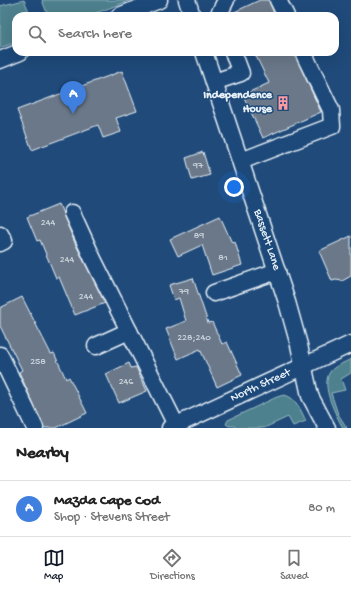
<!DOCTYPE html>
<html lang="en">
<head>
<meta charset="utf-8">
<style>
  body { margin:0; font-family:"Gochi Hand",sans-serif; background:#f6f6f6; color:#222 }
  .you { position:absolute; left:234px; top:187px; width:14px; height:14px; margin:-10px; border:3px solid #fff; border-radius:50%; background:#1a73e8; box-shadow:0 0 0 6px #1a73e833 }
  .badge { display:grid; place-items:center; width:26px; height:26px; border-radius:50%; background:#111827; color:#fff; font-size:13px; font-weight:700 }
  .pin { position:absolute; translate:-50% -33px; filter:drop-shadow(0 1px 2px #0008) }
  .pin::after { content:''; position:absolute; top:21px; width:14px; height:12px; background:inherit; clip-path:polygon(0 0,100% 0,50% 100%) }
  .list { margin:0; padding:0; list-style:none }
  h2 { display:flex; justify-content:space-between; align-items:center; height:52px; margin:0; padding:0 16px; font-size:17px }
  h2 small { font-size:13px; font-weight:400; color:#767676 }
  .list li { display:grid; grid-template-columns:26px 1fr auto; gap:12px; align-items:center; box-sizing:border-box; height:56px; padding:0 16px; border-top:1px solid #e0e0e0 }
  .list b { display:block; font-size:15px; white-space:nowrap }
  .list p { margin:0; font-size:13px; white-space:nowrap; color:#767676 }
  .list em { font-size:13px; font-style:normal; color:#767676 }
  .icon { flex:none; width:22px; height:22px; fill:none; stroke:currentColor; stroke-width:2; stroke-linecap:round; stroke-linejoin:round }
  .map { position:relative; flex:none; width:351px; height:428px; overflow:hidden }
  .search { position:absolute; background:#fff; box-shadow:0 4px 16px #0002; left:12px; right:12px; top:12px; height:44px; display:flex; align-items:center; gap:10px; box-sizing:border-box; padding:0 14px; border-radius:12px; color:#767676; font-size:15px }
  .sheet { height:108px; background:#fff }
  nav { display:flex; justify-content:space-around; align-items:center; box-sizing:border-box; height:56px; border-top:1px solid #e0e0e0; background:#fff; font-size:11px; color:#767676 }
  nav a { display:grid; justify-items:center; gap:2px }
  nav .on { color:#111827 }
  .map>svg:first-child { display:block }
  .green { fill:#4e818d; stroke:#9bb9c2 }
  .building { fill:#6a7889; stroke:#e8f1f8 }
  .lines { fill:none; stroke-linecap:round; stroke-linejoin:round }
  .minor-casing { stroke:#e8f1f8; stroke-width:19 }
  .minor { stroke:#1f4a7a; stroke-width:16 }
  .labels { text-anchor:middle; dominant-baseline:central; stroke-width:3; stroke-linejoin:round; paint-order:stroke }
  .number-label { font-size:10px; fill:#c8d3dc }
  .poi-label { font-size:12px; font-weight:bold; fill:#e8f1f8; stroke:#1f4a7a; text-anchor:end }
  .street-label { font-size:12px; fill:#e8f1f8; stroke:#1f4a7a }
</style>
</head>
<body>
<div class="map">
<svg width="351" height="428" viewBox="0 0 351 428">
  <rect width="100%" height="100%" fill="#1f4a7a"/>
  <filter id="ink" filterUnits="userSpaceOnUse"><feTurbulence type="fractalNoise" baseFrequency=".025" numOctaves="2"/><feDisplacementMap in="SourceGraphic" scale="8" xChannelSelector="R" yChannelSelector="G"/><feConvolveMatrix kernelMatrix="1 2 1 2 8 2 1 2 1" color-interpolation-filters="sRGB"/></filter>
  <g filter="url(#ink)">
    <g class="green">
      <path d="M24,0L31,16H16V42L0,48V6Z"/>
      <path d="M42,0H131L88,16H48Z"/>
      <path d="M351,359V373L341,379L345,390L331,393L338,414L347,428H343C336,415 320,386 330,372C334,366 344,363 351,359Z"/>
      <path d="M284,395C296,397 301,411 306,421L293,426L288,417L264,428H236L235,426H229L226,424L228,420L277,397Z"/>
    </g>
    <g class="building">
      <path d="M260,0H269L275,16H229L230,14Z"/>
      <path d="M254,52H294L321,112L263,138L243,95L269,83Z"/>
      <path d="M122,71L137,111L116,118L121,132L103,138L98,125L32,150L17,110Z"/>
      <path d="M203,152L210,175L192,180L186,158Z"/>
      <path d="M59,204L75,243L105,303L75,315L59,277L56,278L40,240L37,241L27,217Z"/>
      <path d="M220,216L232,243L235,242L242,265L212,275L202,245L178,256L170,239Z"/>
      <path d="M351,236V276L342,281L336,280L332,281L319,251Z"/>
      <path d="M193,278L208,323L212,322L222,344L227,342L242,375L217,387L200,349L178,359L166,329L186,321L179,298L174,300L169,285Z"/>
      <path d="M22,297L51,354L54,353L66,379L69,377L87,413L56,428H44L19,372L22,370L0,326V308Z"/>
      <path d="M129,363L131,368L136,367L147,391L119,403L106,374Z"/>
    </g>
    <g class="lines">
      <defs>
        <g id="minor">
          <path d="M187,0L192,16"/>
          <path d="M278,0L286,16"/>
          <path d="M119,16L159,0"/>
          <path d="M220,16L219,14L226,0"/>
          <path id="s1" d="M204,52L287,302L299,345L310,396L327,428"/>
          <path d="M0,60L20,52"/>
          <path d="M214,82L241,73L233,52"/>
          <path d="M241,161L332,126L331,110L303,52"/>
          <path d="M72,213L93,259L176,425"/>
          <path d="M0,234L4,241L0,243"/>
          <path d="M214,293L277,271"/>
          <path d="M96,346L129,331"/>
          <path d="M0,355L35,428"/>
          <path id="s2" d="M170,428L351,344"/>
        </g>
      </defs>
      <use href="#minor" class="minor-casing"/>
      <use href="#minor" class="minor"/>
    </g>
  </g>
  <defs>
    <symbol id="building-bare" viewBox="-9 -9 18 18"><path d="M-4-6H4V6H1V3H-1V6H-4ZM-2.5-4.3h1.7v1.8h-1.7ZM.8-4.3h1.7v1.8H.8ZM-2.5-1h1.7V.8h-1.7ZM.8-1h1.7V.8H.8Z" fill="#ff9aa2" stroke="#1f4a7a" stroke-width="2.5" paint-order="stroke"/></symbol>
  </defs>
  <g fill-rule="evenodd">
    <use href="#building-bare" x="273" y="93" width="20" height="20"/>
  </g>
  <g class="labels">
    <g class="number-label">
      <text x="198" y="166">97</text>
      <text x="48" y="223">244</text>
      <text x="199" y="236">89</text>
      <text x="223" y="258">81</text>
      <text x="67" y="260">244</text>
      <text x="184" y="292">79</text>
      <text x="86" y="297">244</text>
      <text x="194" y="338">228;240</text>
      <text x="38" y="362">258</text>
      <text x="126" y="382">246</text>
    </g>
    <g class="poi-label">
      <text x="272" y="96">Independence<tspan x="272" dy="14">House</tspan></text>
    </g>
    <g class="street-label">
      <text stroke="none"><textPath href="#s1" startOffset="198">Bassett Lane</textPath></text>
      <text stroke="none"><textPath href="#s2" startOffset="100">North Street</textPath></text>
    </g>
  </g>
</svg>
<div class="you"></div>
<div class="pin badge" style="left:73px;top:114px;background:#3f7fe0">A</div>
<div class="search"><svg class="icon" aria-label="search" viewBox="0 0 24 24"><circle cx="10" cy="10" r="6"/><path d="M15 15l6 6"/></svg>Search here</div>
</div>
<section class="sheet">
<h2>Nearby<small></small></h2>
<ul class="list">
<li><span class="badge" style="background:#3f7fe0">A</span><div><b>Mazda Cape Cod</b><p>Shop · Stevens Street</p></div><em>80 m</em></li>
</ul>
</section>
<nav>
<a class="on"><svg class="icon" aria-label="map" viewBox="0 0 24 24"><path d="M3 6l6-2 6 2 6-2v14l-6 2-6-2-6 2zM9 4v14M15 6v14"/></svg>Map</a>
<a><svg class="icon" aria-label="directions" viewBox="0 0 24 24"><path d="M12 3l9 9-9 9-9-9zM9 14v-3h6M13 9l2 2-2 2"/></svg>Directions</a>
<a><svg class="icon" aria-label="saved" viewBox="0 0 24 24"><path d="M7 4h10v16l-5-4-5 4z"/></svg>Saved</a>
</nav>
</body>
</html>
